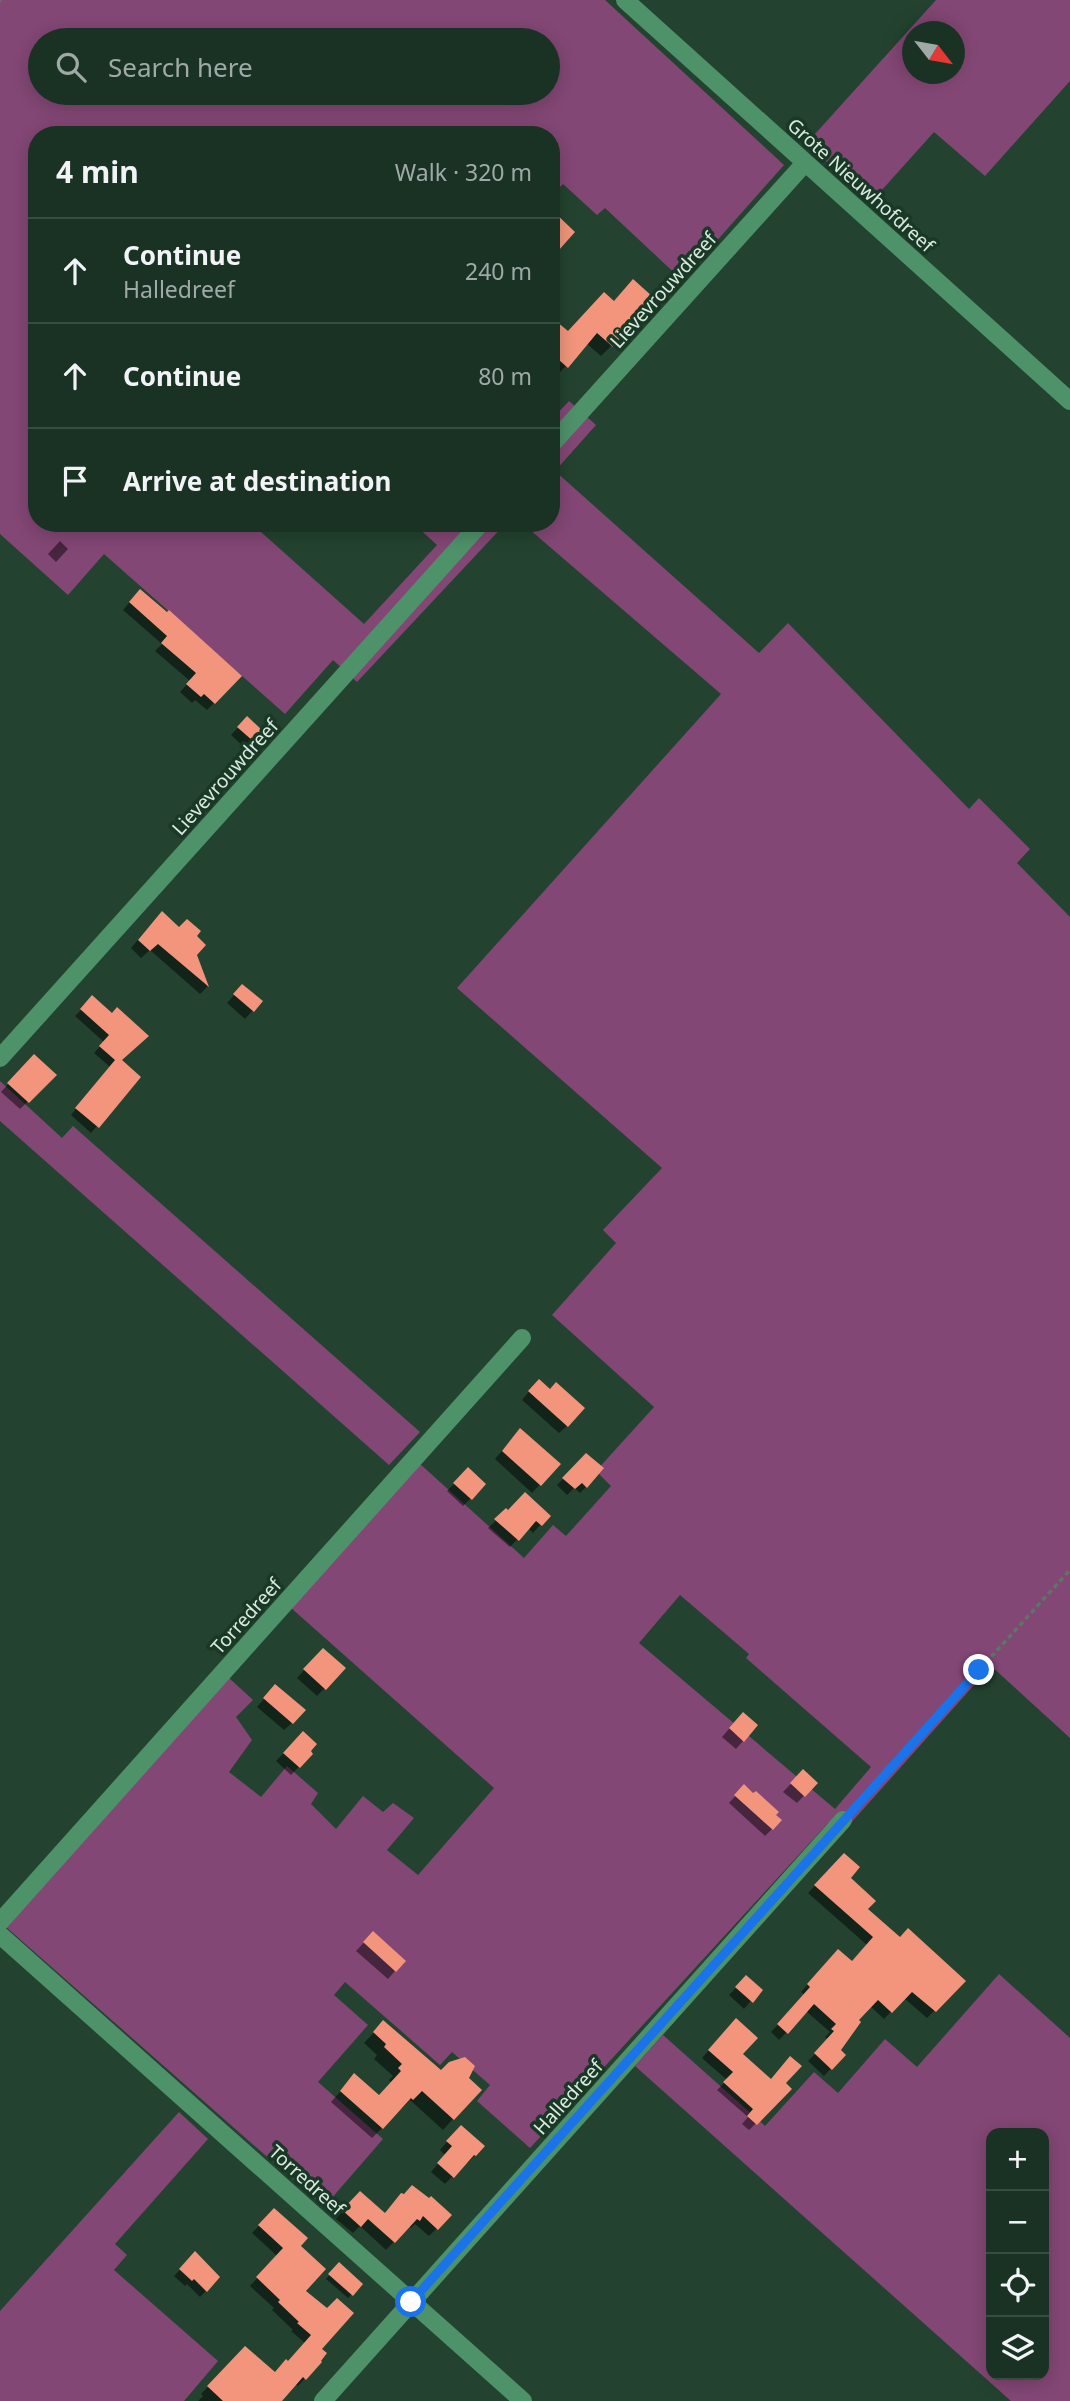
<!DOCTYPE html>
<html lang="en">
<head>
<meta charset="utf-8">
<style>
  body { margin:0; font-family:"Noto Sans",sans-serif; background:#233a2c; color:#f1f3f6 }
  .controls { position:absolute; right:21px; bottom:21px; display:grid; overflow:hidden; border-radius:14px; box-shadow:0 4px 18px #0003 }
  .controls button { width:63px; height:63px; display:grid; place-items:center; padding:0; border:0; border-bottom:2px solid #384d41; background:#1a3224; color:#f1f3f6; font:35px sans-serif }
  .compass { position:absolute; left:902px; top:21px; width:63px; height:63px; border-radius:50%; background:#1a3224; box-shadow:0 4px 18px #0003; rotate:121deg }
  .stop { position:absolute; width:21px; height:21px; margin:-16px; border:5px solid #1a73e8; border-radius:50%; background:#fff }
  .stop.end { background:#1a73e8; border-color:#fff; box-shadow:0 2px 7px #0008 }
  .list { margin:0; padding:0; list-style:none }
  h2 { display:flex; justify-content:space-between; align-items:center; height:91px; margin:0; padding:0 28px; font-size:30px }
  h2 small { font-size:23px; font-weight:400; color:#9faaa6 }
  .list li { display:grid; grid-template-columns:46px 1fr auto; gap:21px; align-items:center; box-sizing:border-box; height:105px; padding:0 28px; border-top:2px solid #384d41 }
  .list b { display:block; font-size:26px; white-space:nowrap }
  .list p { margin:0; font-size:23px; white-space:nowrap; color:#9faaa6 }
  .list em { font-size:23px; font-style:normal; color:#9faaa6 }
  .icon { flex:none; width:38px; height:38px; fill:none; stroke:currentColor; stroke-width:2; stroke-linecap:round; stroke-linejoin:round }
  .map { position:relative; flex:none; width:1070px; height:2401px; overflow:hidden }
  .search { position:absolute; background:#1a3224; box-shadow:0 4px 18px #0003; left:28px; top:28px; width:532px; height:77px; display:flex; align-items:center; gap:18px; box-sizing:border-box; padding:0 24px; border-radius:38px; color:#9faaa6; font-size:26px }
  .panel { position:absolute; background:#1a3224; box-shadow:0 4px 18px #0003; left:28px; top:126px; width:532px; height:406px; border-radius:28px }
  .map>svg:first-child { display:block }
  .green { fill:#834775; fill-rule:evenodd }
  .shadow { fill:#0007 }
  .building { fill:#f2957c }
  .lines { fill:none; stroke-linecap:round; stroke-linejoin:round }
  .path { stroke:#5b7665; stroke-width:3.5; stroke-dasharray:5 3.5; stroke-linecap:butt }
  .minor { stroke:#4e926a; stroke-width:18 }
  .route { stroke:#1a73e8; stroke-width:9 }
  .labels { text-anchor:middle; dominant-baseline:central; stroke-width:7; stroke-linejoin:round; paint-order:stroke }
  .street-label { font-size:19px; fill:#d9ebdf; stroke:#193826 }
</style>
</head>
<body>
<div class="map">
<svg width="1070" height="2401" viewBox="0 0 1070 2401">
  <rect width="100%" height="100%" fill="#234330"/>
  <g class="green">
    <path d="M0,0H605L784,165L682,280L605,208L597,215L563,184L551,196V135H37V523H251L364,624L437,545L413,523H506L357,682L333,660L285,714L104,554L68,595L0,534ZM40,40H548V93H40Z"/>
    <path d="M936,0H1070V81L985,176L934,132L872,201L806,144ZM912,32H954V74H912Z"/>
    <path d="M569,401L596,425L555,471L759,653L788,623L969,809L979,798L1030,849L1017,863L1070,917V1738L991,1666L841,1834L828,1823L530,2148L477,2101L490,2085L452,2052L440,2065L345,1982L334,1995L368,2025L318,2082L383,2139L324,2207L6,1927L228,1677L253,1700L236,1717L252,1740L229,1772L261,1797L287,1766L318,1793L311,1804L336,1829L363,1796L383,1812L393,1803L414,1818L387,1850L418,1875L494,1788L290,1607L419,1463L524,1558L553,1525L566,1536L611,1486L596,1471L654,1407L552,1315L616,1243L603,1230L662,1168L457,988L721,694L522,523H551V420ZM680,1595L749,1654L746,1658L871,1767L835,1809L639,1643Z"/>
    <path d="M0,1081L62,1138L73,1126L420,1432L389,1465L0,1121Z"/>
    <path d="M999,1974L1070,2038V2401H1011L635,2066L663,2035L765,2126L814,2072L838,2093L885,2039L917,2067ZM991,2133H1044V2375H991Z"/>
    <path d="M179,2112L208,2139L115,2244L127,2255L114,2270L218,2361L184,2401H0V2311Z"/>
  </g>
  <g class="shadow">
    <path d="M551,221L573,232L551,255Z"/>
    <path d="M594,304L611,346L601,356L586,343L556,377L551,373V319L568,333Z"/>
    <path d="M60,541L68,549L56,562L48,554Z"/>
    <path d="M133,598L167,614L214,703L207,710L195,700L192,703L180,692L190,681L155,651L162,644L123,610Z"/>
    <path d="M247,718L261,731L245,748L231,735Z"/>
    <path d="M154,921L195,936V955L207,987L200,994L150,950L141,958L131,948Z"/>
    <path d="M235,994L261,1001L245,1019L227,1003Z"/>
    <path d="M93,998L112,1015L120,1061L138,1077L91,1133L71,1115L110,1067L94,1053L104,1042L75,1016Z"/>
    <path d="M34,1056L55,1075L20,1109L1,1092Z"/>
    <path d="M531,1389L567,1426L559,1433L522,1400Z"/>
    <path d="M520,1430L559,1464L532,1493L495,1459Z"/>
    <path d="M587,1455L586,1487L580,1493L574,1488L567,1495L557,1485Z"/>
    <path d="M468,1470L471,1498L463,1506L447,1491Z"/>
    <path d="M506,1511L548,1516L533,1533L528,1528L510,1547L488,1528Z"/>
    <path d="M315,1658L343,1669L317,1696L297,1678Z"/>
    <path d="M268,1694L292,1723L284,1730L257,1707Z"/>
    <path d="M735,1722L743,1741L736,1749L722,1737Z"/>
    <path d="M303,1733L311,1754L291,1775L276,1761Z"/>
    <path d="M803,1771L816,1783L797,1803L783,1792Z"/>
    <path d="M744,1787L780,1821L765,1836L729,1803Z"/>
    <path d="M844,1856L848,1878L866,1910L900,1939L964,1981L927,2018L904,1998L884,2019L870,2006L856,2020L838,2051L843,2055L824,2076L808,2061L829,2040L825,2037L830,2032L806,2011L779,2040L771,2032L805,1995L801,1992L831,1958L852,1963L867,1945L808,1893Z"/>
    <path d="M373,1933L395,1971L388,1979L356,1951Z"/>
    <path d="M746,1977L760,1990L744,2009L729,1995Z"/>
    <path d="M383,2023L442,2072L467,2078L479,2090L443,2130L410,2100L372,2138L331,2102L355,2075L379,2097L392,2083L389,2080L393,2076L374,2059L377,2055L364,2043Z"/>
    <path d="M729,2028L741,2054L771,2080L784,2084L790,2089L749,2130L742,2124L748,2117L717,2090L727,2080L702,2058Z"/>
    <path d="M453,2135L475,2155L467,2163L466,2162L445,2184L431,2172L445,2155L440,2150Z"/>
    <path d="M352,2201L384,2215H450L429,2236L415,2224L411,2228L409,2226L386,2250L360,2226L353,2233L336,2219Z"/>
    <path d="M274,2210L298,2246L303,2291L320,2349V2362L298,2386L295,2384L280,2401H198L203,2396L201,2394L245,2348L274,2374L288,2363L305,2343L291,2331L293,2330L272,2310L274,2308L250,2286L277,2256L252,2233Z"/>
    <path d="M189,2260L206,2291L200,2297L187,2284L185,2286L174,2276Z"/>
    <path d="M339,2264L361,2284L348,2298L326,2279Z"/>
  </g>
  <g class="building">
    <path d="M551,209L575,232L559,250L551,242Z"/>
    <path d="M633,279L653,297L613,347L597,333L568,368L559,360L551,369V317L568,331L604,292L614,301Z"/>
    <path d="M140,589L167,612L169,610L242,676L215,704L204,694L201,697L186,684L196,673L161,643L167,636L129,602Z"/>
    <path d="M247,716L263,731L253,741L237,727Z"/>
    <path d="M162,911L179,927L187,919L201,931L197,936L206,945L197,955L209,987L158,944L150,951L138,940Z"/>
    <path d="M242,984L263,1001L254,1012L233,994Z"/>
    <path d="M92,995L112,1013L117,1007L149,1036L122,1060L141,1077L99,1128L75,1108L115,1060L99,1046L109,1035L80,1009Z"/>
    <path d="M34,1054L57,1075L29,1103L7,1083Z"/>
    <path d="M539,1379L550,1389L556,1382L585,1408L568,1427L528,1391Z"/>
    <path d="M520,1428L561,1464L541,1486L502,1451Z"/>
    <path d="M586,1453L604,1468L587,1488L582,1483L575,1489L562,1478Z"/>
    <path d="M468,1467L486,1484L472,1500L453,1483Z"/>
    <path d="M525,1492L551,1516L542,1526L536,1521L519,1541L494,1519L506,1508L508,1510Z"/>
    <path d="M323,1648L346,1668L326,1690L303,1669Z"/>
    <path d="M275,1684L306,1710L293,1724L263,1698Z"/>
    <path d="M743,1712L758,1725L744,1742L729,1728Z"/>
    <path d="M303,1731L317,1744L311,1751L313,1754L300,1768L283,1753Z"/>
    <path d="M803,1769L818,1783L805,1797L790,1783Z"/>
    <path d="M744,1784L753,1793L756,1791L779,1812L776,1815L782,1820L773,1830L734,1795Z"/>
    <path d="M844,1853L860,1867L851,1878L876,1901L868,1909L900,1937L908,1928L966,1981L936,2012L912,1992L892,2013L878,2000L859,2020L861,2022L841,2050L846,2055L832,2070L814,2053L834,2031L831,2029L836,2024L814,2004L788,2034L777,2024L810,1987L807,1984L838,1949L852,1961L873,1937L814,1885Z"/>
    <path d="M373,1931L406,1961L396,1972L363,1942Z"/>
    <path d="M746,1975L763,1990L753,2003L735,1987Z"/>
    <path d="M736,2018L758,2038L743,2054L771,2079L790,2056L802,2066L786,2083L792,2089L757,2125L747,2116L753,2109L723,2082L733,2072L708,2050Z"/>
    <path d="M383,2020L441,2070L449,2062L465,2057L475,2066L469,2078L482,2090L454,2120L422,2091L413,2100L411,2098L383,2129L340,2091L354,2073L379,2095L401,2071L398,2068L402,2064L384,2047L386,2044L373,2032Z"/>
    <path d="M461,2125L485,2146L476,2156L474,2155L454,2178L437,2163L452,2146L446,2141Z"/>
    <path d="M412,2185L429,2198L431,2196L452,2215L438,2230L423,2216L420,2221L417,2219L395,2243L368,2219L361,2227L342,2210L360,2191L385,2213L401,2193L404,2194Z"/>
    <path d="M274,2208L308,2238L301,2246L326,2269L306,2291L327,2308L337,2298L354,2313L322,2349L327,2353L321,2361L322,2362L306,2380L303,2377L282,2401H223L207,2386L245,2346L275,2372L286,2359L288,2361L311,2335L297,2323L299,2322L278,2302L280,2300L256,2277L283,2248L258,2225Z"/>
    <path d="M195,2251L220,2277L207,2292L194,2279L192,2281L179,2269Z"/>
    <path d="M339,2262L363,2284L353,2296L328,2274Z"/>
  </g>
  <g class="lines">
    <g class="path">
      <path d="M0,1L1,0"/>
      <path d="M854,1808L1070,1570"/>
    </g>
    <g class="minor">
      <path d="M625,0L1070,401"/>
      <path d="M551,445L805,163"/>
      <path d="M0,1058L481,523"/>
      <path d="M0,1922L522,1338"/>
      <path d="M0,1935L523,2401"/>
      <path d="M323,2401L843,1820"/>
    </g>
  </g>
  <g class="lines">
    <path class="route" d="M411,2302L979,1670"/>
  </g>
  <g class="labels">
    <g class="street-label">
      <text transform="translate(861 185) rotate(42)">Grote Nieuwhofdreef</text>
      <text transform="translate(663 290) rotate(-48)">Lievevrouwdreef</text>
      <text transform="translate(225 777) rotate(-48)">Lievevrouwdreef</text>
      <text transform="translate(246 1616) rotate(-48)">Torredreef</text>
      <text transform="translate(568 2097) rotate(-48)">Halledreef</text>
      <text transform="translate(307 2180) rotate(42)">Torredreef</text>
    </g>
  </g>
</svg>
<div class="controls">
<button>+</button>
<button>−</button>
<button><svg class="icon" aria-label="locate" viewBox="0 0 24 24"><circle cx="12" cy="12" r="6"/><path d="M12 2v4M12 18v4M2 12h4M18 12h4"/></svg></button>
<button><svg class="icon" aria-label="layers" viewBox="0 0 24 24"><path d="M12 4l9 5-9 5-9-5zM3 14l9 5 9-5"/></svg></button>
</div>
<svg class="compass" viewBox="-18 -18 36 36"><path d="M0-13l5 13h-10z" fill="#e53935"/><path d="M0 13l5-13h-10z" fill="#9faaa6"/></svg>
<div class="stop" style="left:411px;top:2302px"></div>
<div class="stop end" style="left:979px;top:1670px"></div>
<div class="search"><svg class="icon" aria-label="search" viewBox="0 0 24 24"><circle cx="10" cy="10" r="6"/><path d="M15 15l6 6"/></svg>Search here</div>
<section class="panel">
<h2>4 min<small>Walk · 320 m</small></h2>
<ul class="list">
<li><svg class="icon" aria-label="ahead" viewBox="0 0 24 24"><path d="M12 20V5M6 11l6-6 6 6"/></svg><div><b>Continue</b><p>Halledreef</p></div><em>240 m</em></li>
<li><svg class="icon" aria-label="ahead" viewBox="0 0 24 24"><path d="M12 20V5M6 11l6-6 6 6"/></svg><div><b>Continue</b></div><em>80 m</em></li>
<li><svg class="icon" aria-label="arrive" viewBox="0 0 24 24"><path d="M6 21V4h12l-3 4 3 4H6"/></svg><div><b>Arrive at destination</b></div></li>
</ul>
</section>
</div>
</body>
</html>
